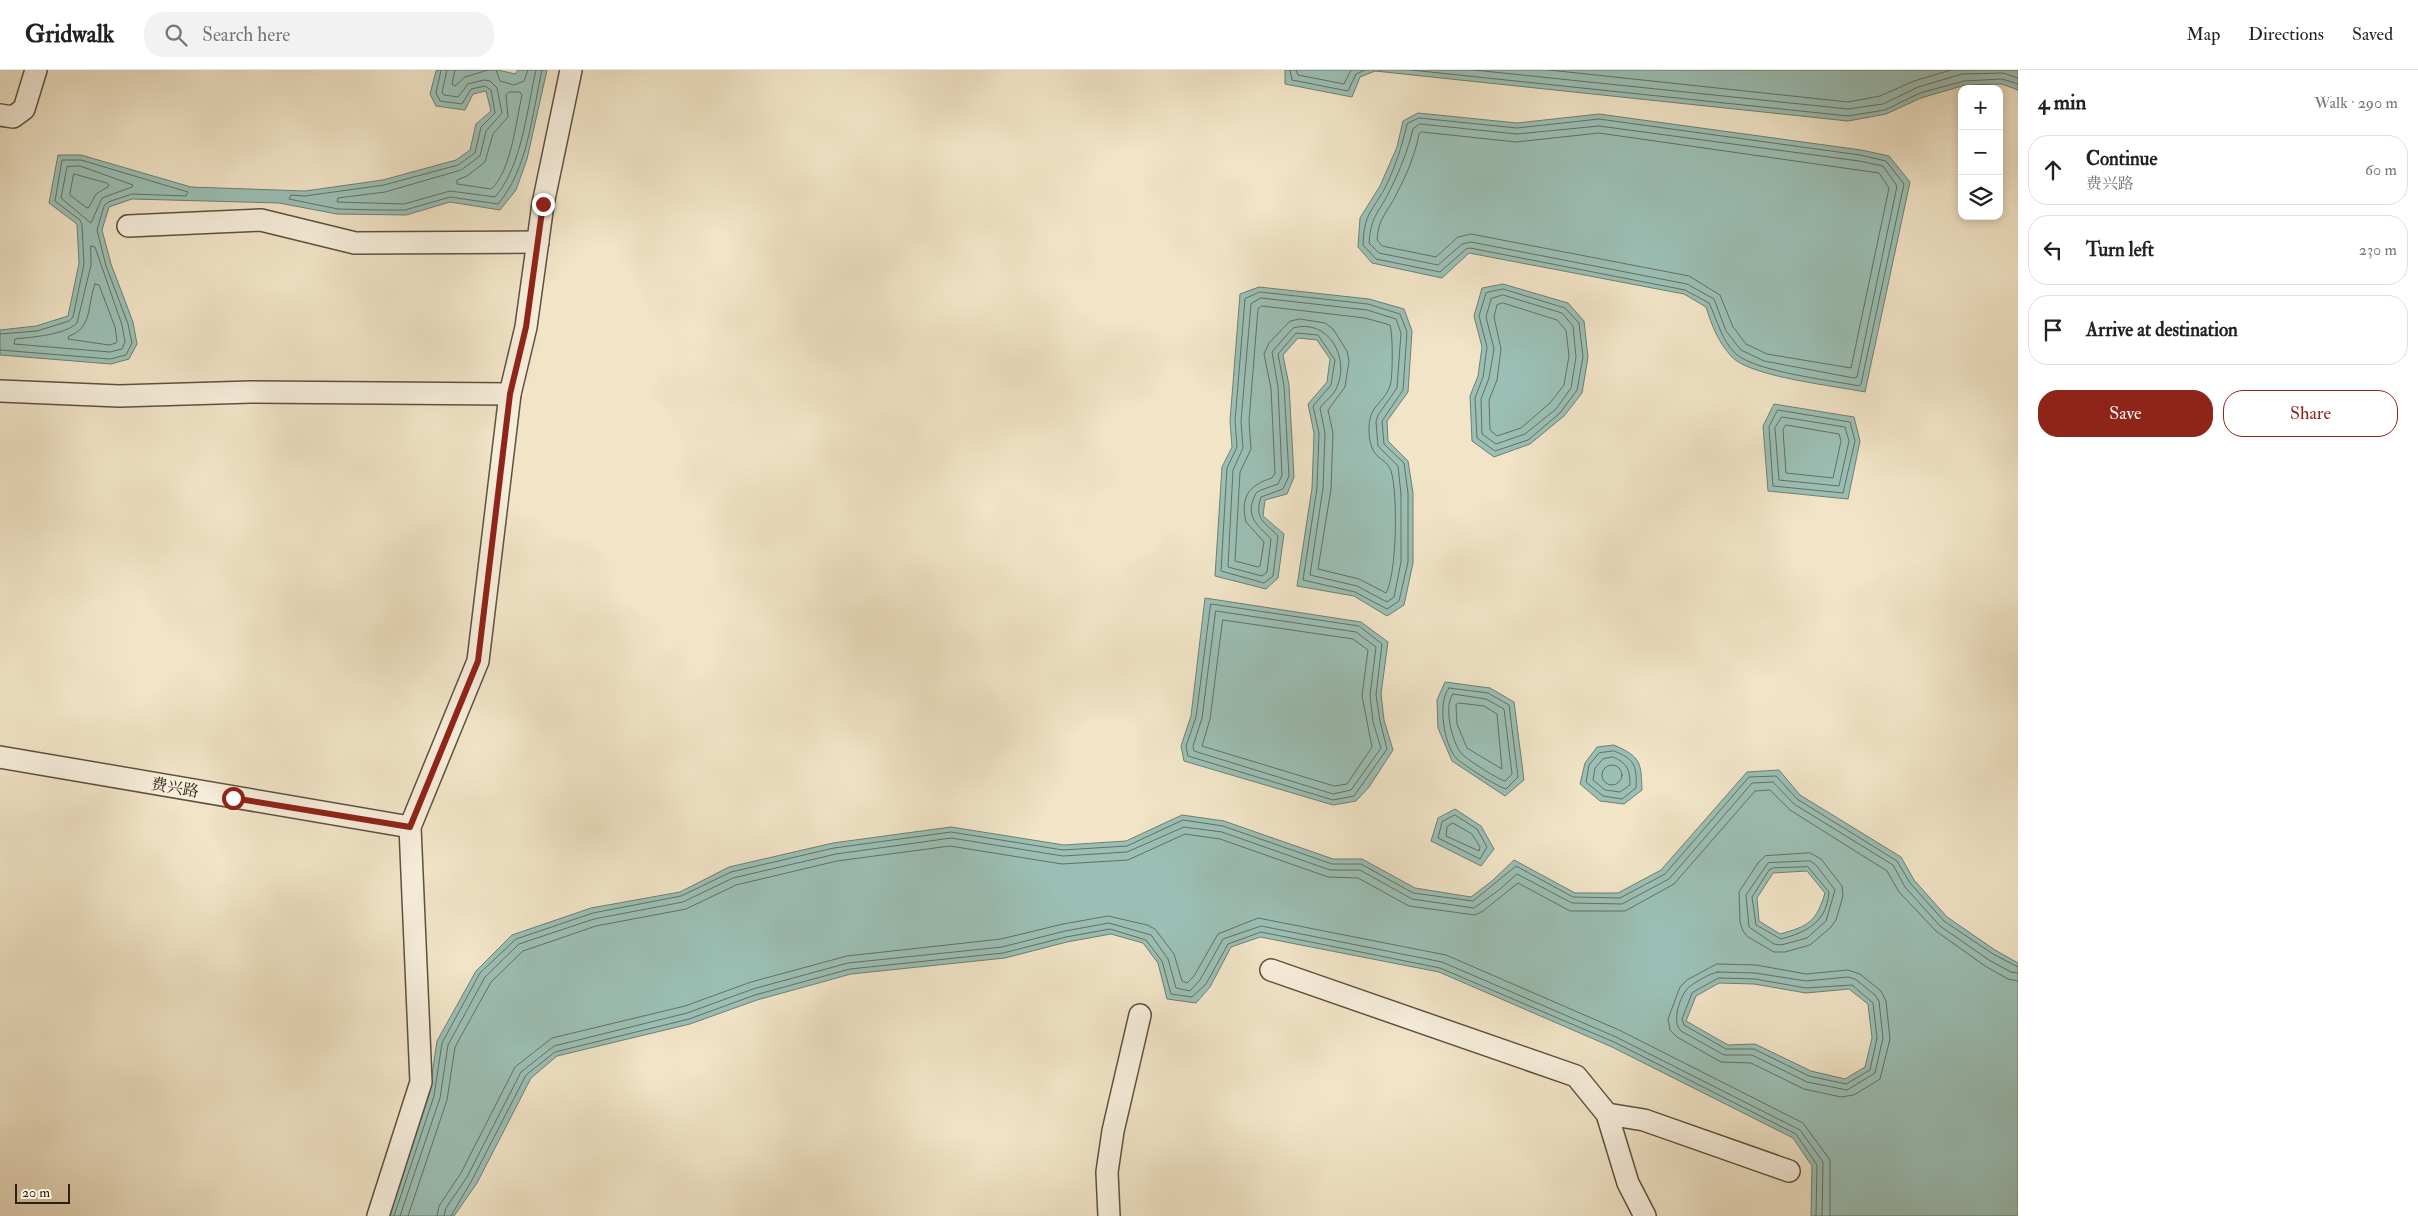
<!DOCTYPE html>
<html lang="en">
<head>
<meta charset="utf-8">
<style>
  body { margin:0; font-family:"IM FELL Double Pica","Noto Serif SC",serif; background:#f2f2f2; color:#222 }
  .controls { position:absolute; right:15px; top:15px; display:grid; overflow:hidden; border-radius:10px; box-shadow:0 2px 8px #0003 }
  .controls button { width:45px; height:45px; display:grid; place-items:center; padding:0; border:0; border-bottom:1px solid #e0e0e0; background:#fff; color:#222; font:25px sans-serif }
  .scale { position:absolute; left:15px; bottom:12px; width:55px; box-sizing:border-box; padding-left:5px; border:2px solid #2d2011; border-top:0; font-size:14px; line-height:18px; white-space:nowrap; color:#2d2011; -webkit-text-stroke:4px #f6eddb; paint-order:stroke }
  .stop { position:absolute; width:15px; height:15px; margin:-11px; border:4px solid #8f2418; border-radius:50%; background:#fff }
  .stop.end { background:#8f2418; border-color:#fff; box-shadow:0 1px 5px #0008 }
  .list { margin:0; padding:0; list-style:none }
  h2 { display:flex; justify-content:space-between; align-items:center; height:65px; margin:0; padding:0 20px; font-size:21px }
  h2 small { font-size:16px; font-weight:400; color:#767676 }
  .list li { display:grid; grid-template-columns:32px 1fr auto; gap:15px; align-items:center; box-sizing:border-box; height:70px; margin:0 10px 10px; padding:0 10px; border:1px solid #e0e0e0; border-radius:20px }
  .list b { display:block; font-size:19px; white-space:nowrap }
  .list p { margin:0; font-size:16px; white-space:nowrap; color:#767676 }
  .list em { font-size:16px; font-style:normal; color:#767676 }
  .actions { display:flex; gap:10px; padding:15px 20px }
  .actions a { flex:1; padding:11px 0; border:1px solid #8f2418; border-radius:20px; text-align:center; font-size:18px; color:#8f2418 }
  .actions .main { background:#8f2418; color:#fff }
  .icon { flex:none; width:28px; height:28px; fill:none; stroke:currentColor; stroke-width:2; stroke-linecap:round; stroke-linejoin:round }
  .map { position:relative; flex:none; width:2018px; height:1146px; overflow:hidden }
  header { display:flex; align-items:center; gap:30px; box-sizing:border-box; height:70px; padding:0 25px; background:#fff; border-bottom:1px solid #e0e0e0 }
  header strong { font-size:24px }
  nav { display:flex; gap:28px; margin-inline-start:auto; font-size:18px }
  .search { width:350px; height:45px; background:#f2f2f2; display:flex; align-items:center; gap:12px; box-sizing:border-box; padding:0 18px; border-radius:20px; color:#767676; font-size:19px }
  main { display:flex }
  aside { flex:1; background:#fff }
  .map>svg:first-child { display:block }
  .water { fill:#9bbfb5; stroke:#6f7f73; fill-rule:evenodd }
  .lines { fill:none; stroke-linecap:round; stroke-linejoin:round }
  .shore { stroke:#647063; stroke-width:1 }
  .street-casing { stroke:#5e513e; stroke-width:24 }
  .street { stroke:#f6eddb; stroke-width:21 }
  .route { stroke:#8f2418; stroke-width:6 }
  .labels { text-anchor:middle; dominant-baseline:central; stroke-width:4; stroke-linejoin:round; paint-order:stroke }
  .street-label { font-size:16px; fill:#2d2011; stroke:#f6eddb }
</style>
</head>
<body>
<header>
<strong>Gridwalk</strong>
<div class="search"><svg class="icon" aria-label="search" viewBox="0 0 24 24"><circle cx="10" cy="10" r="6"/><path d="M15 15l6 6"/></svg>Search here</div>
<nav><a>Map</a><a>Directions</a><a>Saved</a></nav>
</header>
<main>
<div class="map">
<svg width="2018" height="1146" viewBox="0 0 2018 1146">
  <rect width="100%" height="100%" fill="#f1e4c7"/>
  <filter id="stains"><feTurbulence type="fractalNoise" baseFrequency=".004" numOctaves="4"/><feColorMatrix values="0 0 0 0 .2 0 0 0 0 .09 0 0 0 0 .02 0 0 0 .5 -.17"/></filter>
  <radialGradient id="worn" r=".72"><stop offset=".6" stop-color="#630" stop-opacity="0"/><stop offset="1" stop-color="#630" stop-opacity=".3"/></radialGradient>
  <g class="water">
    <path d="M439,0H498L515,4L518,0H547L527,89L516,120L500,140L450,132L406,145L337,144L279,133L132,129L109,137L102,160L111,194L133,252L137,274L129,289L111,294L0,285V260L36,256L68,246L79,193L77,154L49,133L58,85H81L191,117L305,121L383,110L456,90L470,80L476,54L491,41L486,21L473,24L465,40L436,36L430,24L436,1Z"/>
    <path d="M1285,0H2018V20L2002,14L1965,15L1921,28L1886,44L1848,51L1375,1L1360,7L1352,27L1285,14Z"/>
    <path d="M1418,43L1517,53L1599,44L1861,80L1889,86L1910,112L1865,322C1836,316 1751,307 1732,287C1718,272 1712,256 1706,237L1684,224L1469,183L1442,208L1372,193L1358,177L1360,148L1380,116L1397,77L1403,51Z"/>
    <path d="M1503,214L1568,233L1584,251L1588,287L1582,323L1564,346L1530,374L1494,387L1472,371L1470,326L1478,306L1482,277L1474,246L1482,218Z"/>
    <path d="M1259,217L1369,229L1404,239L1412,261L1408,322L1387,351L1388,371L1408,391L1413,423V493L1404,535L1387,546L1354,526L1297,516L1312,418L1314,363L1308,334L1327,312L1330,289L1317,270L1298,268L1283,285L1289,315L1294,407L1287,424L1265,430L1263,446L1284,464L1278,508L1266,519L1215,506L1222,397L1232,377L1230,351L1240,224Z"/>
    <path d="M1774,334L1854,347L1860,371L1848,429L1768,421L1763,356Z"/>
    <path d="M1205,528L1361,552L1388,572L1381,624L1384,650L1393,680L1369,717L1356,731L1333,735L1184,691L1181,676L1191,646Z"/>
    <path d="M1445,612L1490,618L1514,632L1524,710L1505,726L1452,691L1438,658L1437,630Z"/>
    <path d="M1614,675C1641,687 1641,692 1642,720L1624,734L1600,731L1580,714L1585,693L1597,677Z"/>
    <path d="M1779,700L1800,725L1901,787L1914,810L1947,847L1995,880L2018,893V1146H1811L1812,1096L1793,1068L1612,977L1439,902L1260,867L1231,877L1210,917L1196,933L1167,929L1158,893L1143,873L1111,864L1067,872L1005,888L851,904L757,930L690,954L557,986L531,1008L477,1113L454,1146H389L429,1025L437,971L476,901L512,865L591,838L680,822L729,797L833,773L951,757L1064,775L1126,771L1182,745L1224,751L1333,789H1362L1415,818L1471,827L1492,811L1514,790L1575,823H1618L1661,800L1747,702ZM1807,801L1825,823C1816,852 1809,856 1780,864L1759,851L1757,828L1773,803ZM1719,913L1754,914L1806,923L1849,919L1868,934L1872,968L1865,997L1845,1009L1811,1001L1755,974L1728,975L1686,951L1696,926Z"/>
    <path d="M1455,739L1481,756L1494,779L1481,796L1431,771L1438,748Z"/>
  </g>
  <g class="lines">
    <g class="shore">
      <path d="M441,0L436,23L440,31L462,34L471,19L485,16L491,20L495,43L481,57L475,83L458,95L384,115L305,126L291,125L289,129L338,139L377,140H405L450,127L498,134C528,99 532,44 542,0"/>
      <path d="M447,0L442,22L444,25L458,27L468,14L484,10L490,11L497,18L502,43L486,61L480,86L461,100L385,122L338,128L337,132L404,134L450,121L495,127C522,96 527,39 536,0"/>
      <path d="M455,0L452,14L455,16L465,7L488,0"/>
      <path d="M496,0L500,11L514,15L524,11L528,0"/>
      <path d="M1290,0L1292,10L1348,21L1356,4L1365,0"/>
      <path d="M1296,0L1298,5L1344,14L1351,0"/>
      <path d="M1411,0L1848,46L1885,40L1920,23L1964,11L2002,9L2018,14"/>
      <path d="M1474,0L1848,39L1883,34L1918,17L1962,4L2003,3L2018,8"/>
      <path d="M1549,0L1848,32L1880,26L1914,11L1951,0"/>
      <path d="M509,22H520L522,25C516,51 511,102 491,119L457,114V110L467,106L485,92L493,64L508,47L506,25Z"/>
      <path d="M1419,48L1517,58L1599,49L1860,85L1886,91L1904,114L1861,314L1859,316C1830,310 1757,302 1736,284C1721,270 1718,251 1709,233L1685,220L1470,178L1466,179L1440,202L1376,189L1363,175C1364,144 1371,143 1385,118C1395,97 1402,77 1407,54Z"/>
      <path d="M1420,54L1517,64L1599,56L1859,91L1883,96L1897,116L1857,307L1854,308L1764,291L1741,280L1726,261L1714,229L1687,214L1471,172L1462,174L1438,195L1379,183L1369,173C1371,145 1379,143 1390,120C1400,100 1408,80 1413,59Z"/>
      <path d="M1422,62L1516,72L1599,63L1879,103L1889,118L1851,298L1767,284L1746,274L1733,257L1720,225L1689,206L1471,164L1458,167L1436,187L1382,176L1377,170C1378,148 1388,142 1397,123C1407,104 1415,85 1419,64Z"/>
      <path d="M80,96L133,115L132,117L102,128L91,153L61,128L67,97Z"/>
      <path d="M74,104L107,113L109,116L96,124L89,137L87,138L70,125Z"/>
      <path d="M91,176L95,177L122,255L125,272L122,279L110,282L14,274L15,269C32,267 65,265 77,253L91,195Z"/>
      <path d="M95,214L99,215L115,257L117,271L116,273L109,275L68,269L69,266C93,258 87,234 95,214Z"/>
      <path d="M1503,219L1565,238L1579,253L1583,287L1577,320L1560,343L1528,370L1495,381L1477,368L1475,328L1483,307L1487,277L1479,246L1486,223Z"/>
      <path d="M1260,222L1368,234L1400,244L1407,262L1403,320L1382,351L1384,374L1404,393L1408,423V492L1399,531L1387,539L1355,522L1303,510L1317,418L1319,363L1313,336L1331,315L1335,290L1318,265L1296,263L1278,284L1284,316L1289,406L1283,419L1261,427C1254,450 1264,451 1278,466L1273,506L1264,513L1221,501L1227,398L1237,377L1235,351L1245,229Z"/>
      <path d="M1503,225L1562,243L1573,256L1576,287L1571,318L1556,339L1525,364L1496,374L1482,364L1481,329L1489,308L1494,279L1486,247L1491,229Z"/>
      <path d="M1261,228L1367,240L1396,249L1401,263L1397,318L1378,345L1376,352L1378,376L1398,396L1401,424V492L1394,527L1387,532L1357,516L1310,505L1323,418L1325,363L1320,338C1325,331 1334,325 1337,317C1350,287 1328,248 1293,258L1272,282L1278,317L1282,405L1278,414L1261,420L1256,423C1244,447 1257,454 1271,469L1267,502L1262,506L1228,497L1233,400L1243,378L1241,351L1251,234Z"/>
      <path d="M1503,233L1557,250L1566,260L1569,286L1564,315L1550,333L1521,358L1497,366L1490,360L1489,330L1497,310L1501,279L1494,247L1497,235Z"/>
      <path d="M1262,236L1365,248L1390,255C1393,264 1393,307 1390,316C1381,338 1368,334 1369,363C1371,392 1386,386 1391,401C1398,422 1397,504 1386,523L1359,509L1318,499L1331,419L1333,363L1328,340L1345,317L1349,291L1347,281L1333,259L1325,253L1300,249L1290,251L1269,273L1264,284L1271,318L1275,403L1272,408C1249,415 1240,427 1246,452L1264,472L1260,496L1258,497L1235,491L1240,402L1251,379L1249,351L1258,239Z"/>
      <path d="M0,264L37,261L69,251L73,247L84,194L82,155L80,150L55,131L62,90H81L188,122L186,126L132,124L108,132L104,136L97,160L106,196L128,254L132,273L126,285L110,289L0,280"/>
      <path d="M1778,340L1850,352L1855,371L1843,423L1773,416L1769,357Z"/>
      <path d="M1782,347L1845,357L1849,371L1839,416L1779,410L1775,358Z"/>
      <path d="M1786,355L1839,364L1841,371L1833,408L1786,403L1783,360Z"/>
      <path d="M1211,534L1359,556L1382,574L1376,625L1380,651L1387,679L1354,726L1333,730L1188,686L1186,676L1196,647Z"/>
      <path d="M1216,541L1356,562L1376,577L1370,625L1373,652L1381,678L1351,720L1333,724L1194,681L1193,676L1202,648Z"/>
      <path d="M1223,550L1353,569L1368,580L1362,626L1372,677L1347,714L1334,716L1202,676L1210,649Z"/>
      <path d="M1449,618L1488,623L1509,635L1518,707L1506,719C1498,717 1463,695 1456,688C1444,674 1437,632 1449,618Z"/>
      <path d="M1453,624L1486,629L1504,639L1512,704L1505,711C1497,709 1468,690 1462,684C1452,674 1443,635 1453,624Z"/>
      <path d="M1459,633L1484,636L1497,644L1502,699L1467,678L1457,654L1456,635Z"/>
      <path d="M1614,681C1635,689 1637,696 1636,718L1622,729L1603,726L1586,712L1589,695L1599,683Z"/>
      <path d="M1613,687C1627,693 1630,699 1630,715L1620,722L1605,720L1593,710L1595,698L1603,689Z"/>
      <circle cx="1612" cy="705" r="10"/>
      <path d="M1455,745L1477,759L1487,777L1480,789L1438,768L1442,752Z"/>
      <path d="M1453,753L1472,764L1480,777L1479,781L1446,766L1447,757Z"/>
      <path d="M1810,783L1821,789L1842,816L1843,826L1836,850L1831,857L1810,875L1785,882H1774L1748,867L1743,861L1740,852L1739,822L1758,793L1765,786Z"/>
      <path d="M1810,791L1816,795L1835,820L1826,851L1807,868L1781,875L1774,874L1749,857L1746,825L1768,793Z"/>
      <path d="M1808,797L1829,822C1827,852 1807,862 1781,869L1756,855L1752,827L1769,800L1773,798Z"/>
      <path d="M1717,894L1756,895L1806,904L1848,900L1860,904L1881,921L1886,931L1890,969L1880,1009L1854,1025L1841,1027L1804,1019L1751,993L1721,992L1677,967L1670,960L1668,949L1680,917L1687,910Z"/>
      <path d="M1718,902L1755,903L1806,911L1848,907L1855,909L1875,925L1879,931L1883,968L1875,1003L1847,1020L1807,1012L1752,985H1724L1681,961C1671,952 1680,925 1689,917C1697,911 1709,904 1718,902Z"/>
      <path d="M1719,908L1755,909L1806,918L1852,915L1873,933L1877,968L1870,1000L1846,1014L1809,1006L1754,979H1726L1684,955L1682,949L1692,923Z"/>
      <path d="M394,1146L434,1026L442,973L480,903L516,869L593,843L681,826L731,802L834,778L951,762L1063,780L1127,776L1183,750L1223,756L1332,794H1361L1413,823L1473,831L1516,796L1573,827L1620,828L1665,804L1749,707L1776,706L1797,729L1897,791L1910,813L1944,851L1993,884L2018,897"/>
      <path d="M400,1146L440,1028L448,975L485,907L519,874L594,849L683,832L733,808L836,784L951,768L1063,786L1127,782L1184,757L1222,762L1330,800H1360L1412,829L1474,838L1499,820L1517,804L1572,833L1622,834L1669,809L1752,713L1773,712L1794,734L1893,795L1905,817L1940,856L1989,890L2011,902L2018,903"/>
      <path d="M408,1146L447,1030L455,977L491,912L523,881L596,856L686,839L736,815L837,791L950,776L1062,794L1128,790L1185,764L1220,769L1328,807L1358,808L1409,836L1475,845L1483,841L1518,813L1570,841H1625L1674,814L1755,721L1770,720L1790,740L1887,801L1899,822L1936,861L1985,896L2008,909L2018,911"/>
      <path d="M437,1146L439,1136L461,1103L515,997L552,968L685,936L751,912L847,886L1001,869L1063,854L1108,846L1147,855L1155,859L1174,884L1182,911L1187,913L1194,906L1218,864L1258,848L1446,885L1619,960L1803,1053L1830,1090V1146"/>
      <path d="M444,1146L446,1138L467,1107L521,1002L554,976L687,943L753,919L848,893L1002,877L1065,861L1109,853L1151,865L1168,889L1176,918L1190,921L1200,910L1223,869L1261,856L1442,892L1616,967L1800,1060L1823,1092L1822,1146"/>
      <path d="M451,1146L472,1110L526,1005L555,982L689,949L755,925L850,899L1003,883L1066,867L1110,859L1146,870L1162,891L1171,924L1192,927L1206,914L1228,874L1261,862L1440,898L1614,972L1796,1064L1817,1095L1816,1146"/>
    </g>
    <defs>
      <g id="street">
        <path d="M0,45L13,47L24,39L36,0"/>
        <path d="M128,156L261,150L355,173L538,172"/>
        <path d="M0,321L119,326L251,322L510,324"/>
        <path d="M0,687L410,757"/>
        <path d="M1271,900L1576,1006L1607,1044L1628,1113L1645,1146"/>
        <path d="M1607,1044L1644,1050L1789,1101"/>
        <path d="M378,1146L421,1012L410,757L478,591L510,324L526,257L543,134L571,0"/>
        <path d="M1109,1146L1107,1102L1113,1061L1140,945"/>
      </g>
    </defs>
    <use href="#street" class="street-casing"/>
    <use href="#street" class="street"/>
  </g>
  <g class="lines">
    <path class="route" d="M233,728L410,757L478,591L510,324L526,257L543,134"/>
  </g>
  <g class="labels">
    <g class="street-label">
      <text transform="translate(175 718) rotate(10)">费兴路</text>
    </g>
  </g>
  <rect width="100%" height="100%" filter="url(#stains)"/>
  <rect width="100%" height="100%" fill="url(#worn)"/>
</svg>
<div class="controls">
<button>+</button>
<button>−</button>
<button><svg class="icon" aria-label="layers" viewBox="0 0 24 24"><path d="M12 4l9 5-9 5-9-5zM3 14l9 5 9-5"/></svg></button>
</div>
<div class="scale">20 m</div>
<div class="stop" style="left:233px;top:728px"></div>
<div class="stop end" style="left:543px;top:134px"></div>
</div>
<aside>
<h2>4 min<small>Walk · 290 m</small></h2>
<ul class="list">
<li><svg class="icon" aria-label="ahead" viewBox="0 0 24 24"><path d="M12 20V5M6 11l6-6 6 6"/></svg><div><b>Continue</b><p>费兴路</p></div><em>60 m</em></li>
<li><svg class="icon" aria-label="left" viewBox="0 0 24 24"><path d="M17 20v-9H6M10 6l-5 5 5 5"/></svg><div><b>Turn left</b></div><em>230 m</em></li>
<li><svg class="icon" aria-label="arrive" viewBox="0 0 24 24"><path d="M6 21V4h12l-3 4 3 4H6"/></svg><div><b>Arrive at destination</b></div></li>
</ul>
<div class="actions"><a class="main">Save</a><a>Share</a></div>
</aside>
</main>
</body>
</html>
